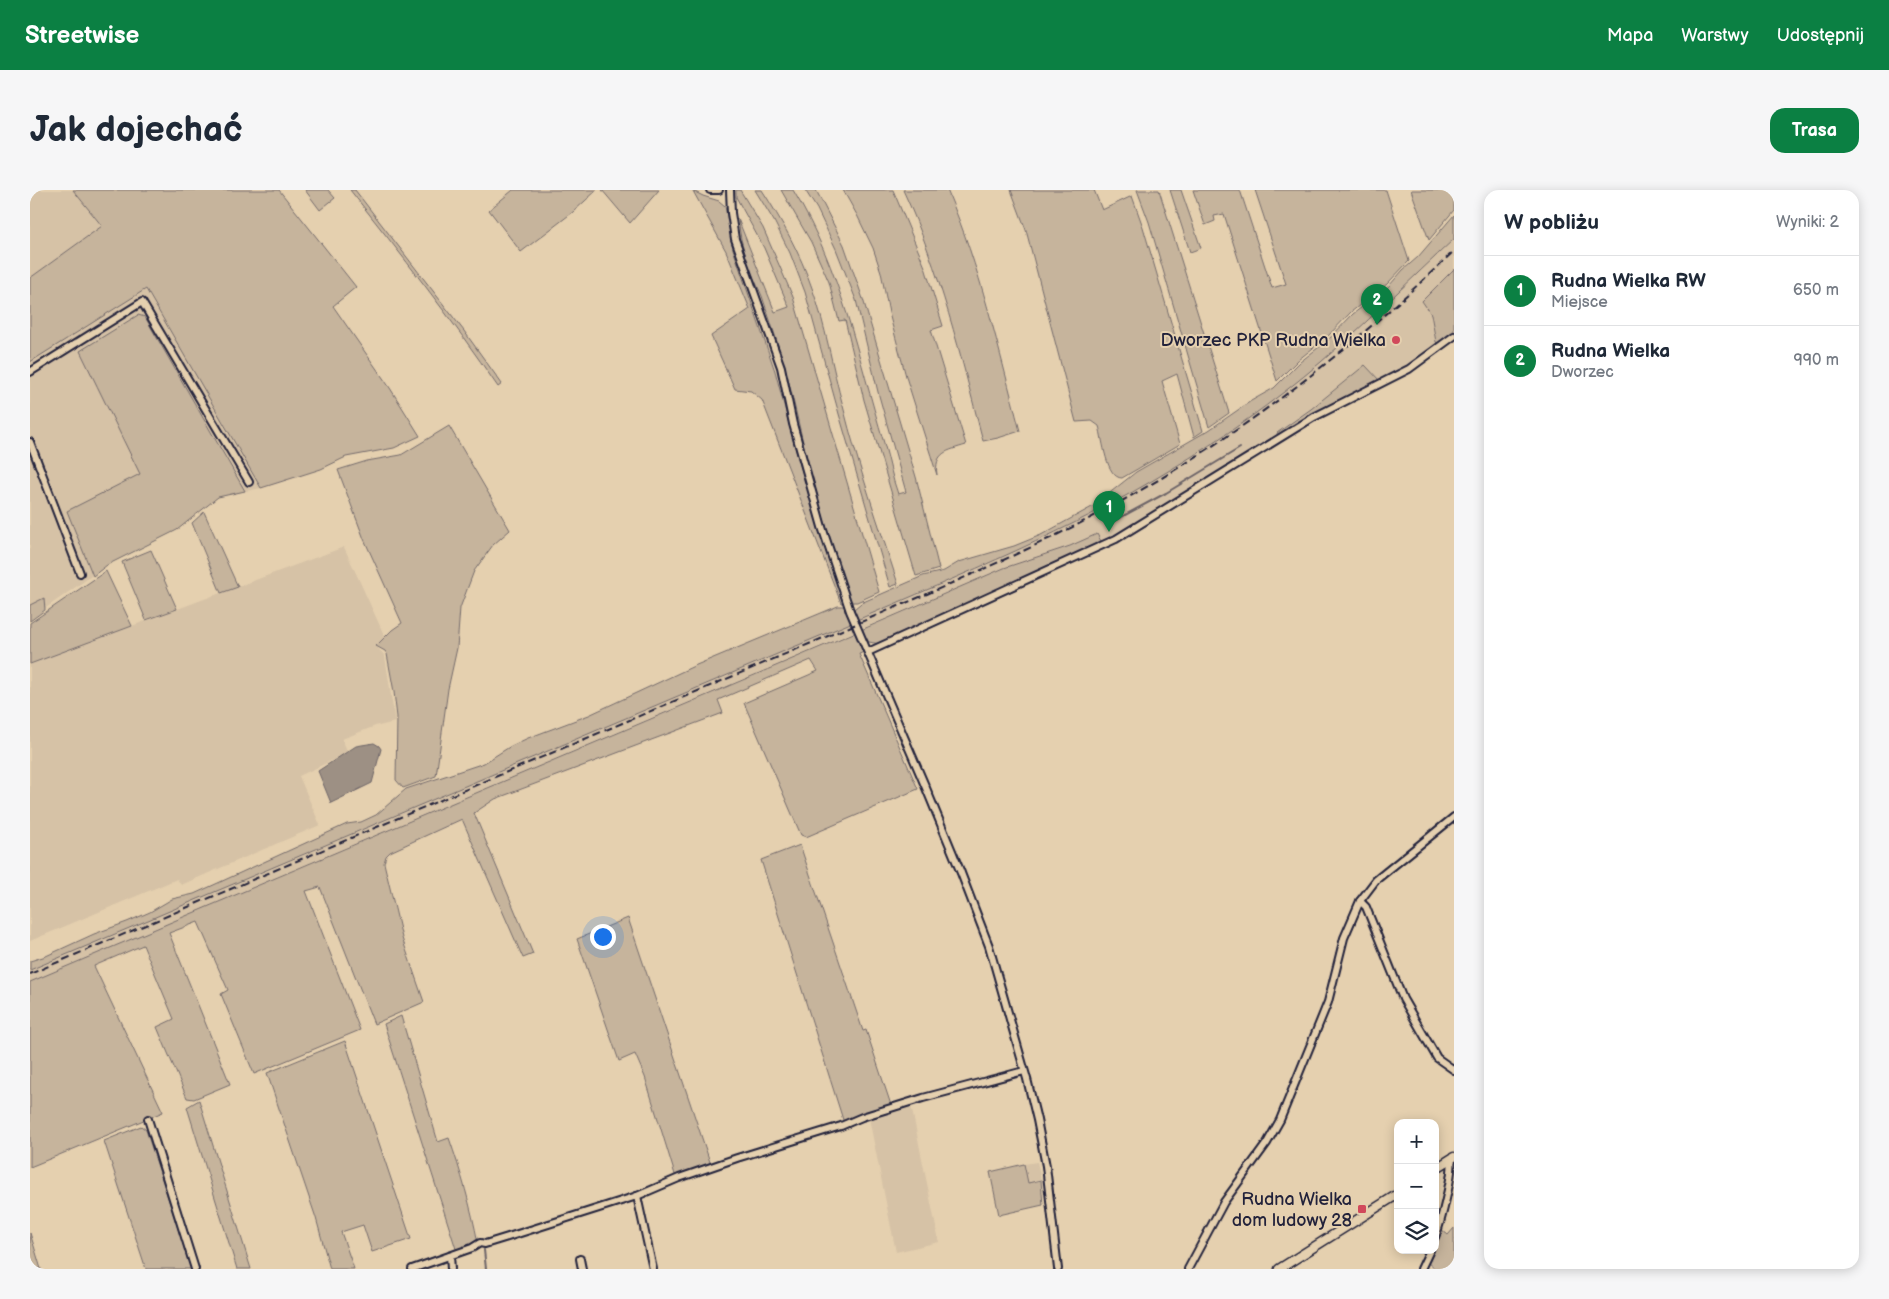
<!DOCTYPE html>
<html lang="pl">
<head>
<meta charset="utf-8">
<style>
  body { margin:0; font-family:"Balsamiq Sans",sans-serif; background:#f6f6f7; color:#1f2937 }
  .controls { position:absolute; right:15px; bottom:15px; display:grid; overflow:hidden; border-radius:10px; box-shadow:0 2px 12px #0003 }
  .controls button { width:45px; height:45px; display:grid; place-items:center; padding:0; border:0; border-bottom:1px solid #e0e1e3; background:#fff; color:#1f2937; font:25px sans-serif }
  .you { position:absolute; left:572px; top:746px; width:18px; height:18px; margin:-12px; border:4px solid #fff; border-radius:50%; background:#1a73e8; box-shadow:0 0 0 8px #1a73e833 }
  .badge { display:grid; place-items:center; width:32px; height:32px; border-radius:50%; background:#0b8043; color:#fff; font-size:16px; font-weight:700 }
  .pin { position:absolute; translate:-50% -41px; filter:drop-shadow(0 1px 2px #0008) }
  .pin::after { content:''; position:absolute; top:26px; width:18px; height:15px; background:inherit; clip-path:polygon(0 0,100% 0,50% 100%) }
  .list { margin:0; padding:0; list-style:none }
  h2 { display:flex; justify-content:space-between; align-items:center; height:65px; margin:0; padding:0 20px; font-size:21px }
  h2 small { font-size:16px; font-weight:400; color:#747a83 }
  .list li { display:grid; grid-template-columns:32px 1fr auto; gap:15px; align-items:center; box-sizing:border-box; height:70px; padding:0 20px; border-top:1px solid #e0e1e3 }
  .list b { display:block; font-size:19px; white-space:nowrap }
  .list p { margin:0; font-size:16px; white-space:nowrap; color:#747a83 }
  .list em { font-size:16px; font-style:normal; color:#747a83 }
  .icon { flex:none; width:28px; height:28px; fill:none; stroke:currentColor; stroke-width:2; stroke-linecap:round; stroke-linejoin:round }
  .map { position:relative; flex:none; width:1424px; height:1079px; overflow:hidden; border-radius:15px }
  header { display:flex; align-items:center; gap:30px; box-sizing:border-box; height:70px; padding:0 25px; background:#0b8043; color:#fff }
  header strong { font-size:24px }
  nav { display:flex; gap:28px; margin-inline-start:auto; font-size:18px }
  .intro { display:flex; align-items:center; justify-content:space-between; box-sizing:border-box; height:120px; padding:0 30px }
  h1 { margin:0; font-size:35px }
  .button { padding:12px 22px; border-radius:15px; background:#0b8043; color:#fff; font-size:18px; font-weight:700 }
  main { display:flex; gap:30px; padding:0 30px }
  aside { flex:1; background:#fff; border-radius:15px; box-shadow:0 2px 12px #0003 }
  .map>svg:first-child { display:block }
  .built { fill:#d6c2a6 }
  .green { fill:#c6b49c; stroke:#746b6c }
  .water { fill:#9d9084; stroke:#6c6467 }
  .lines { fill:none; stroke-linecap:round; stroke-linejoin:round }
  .stream { stroke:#6c6467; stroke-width:2 }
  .minor-casing { stroke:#22223b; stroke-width:10 }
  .tertiary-casing { stroke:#22223b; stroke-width:11 }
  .minor { stroke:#e5d0af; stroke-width:6 }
  .tertiary { stroke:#e5d0af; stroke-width:8 }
  .rail { stroke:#22223b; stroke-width:2; stroke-dasharray:8 4; stroke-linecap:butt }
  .poi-dot { fill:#d1495b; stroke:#e5d0af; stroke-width:2 }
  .labels { text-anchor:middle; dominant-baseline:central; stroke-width:4; stroke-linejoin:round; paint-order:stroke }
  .poi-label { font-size:18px; fill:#22223b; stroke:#e5d0af; text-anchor:end }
</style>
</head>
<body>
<header>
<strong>Streetwise</strong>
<nav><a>Mapa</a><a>Warstwy</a><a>Udostępnij</a></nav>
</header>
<div class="intro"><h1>Jak dojechać</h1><a class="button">Trasa</a></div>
<main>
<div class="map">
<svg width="1424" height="1079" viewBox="0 0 1424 1079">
  <rect width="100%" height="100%" fill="#e5d0af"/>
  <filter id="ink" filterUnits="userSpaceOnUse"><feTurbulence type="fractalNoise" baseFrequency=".02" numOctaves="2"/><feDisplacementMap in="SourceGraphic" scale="10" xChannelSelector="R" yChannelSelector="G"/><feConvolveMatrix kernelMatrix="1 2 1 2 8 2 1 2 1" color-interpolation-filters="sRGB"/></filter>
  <g filter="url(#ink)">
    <g class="built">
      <path d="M0,0H43L72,36L116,99L231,298L188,307L147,340L77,375L0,429Z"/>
      <path d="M1424,49V79L1392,111L1401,124L1406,152L1409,155L1391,169L1350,191L1335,176L1281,219L1247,243L1248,246L1085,346L1072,353L1067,344L1040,356L974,378L0,792V780L827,430L1011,350L1054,328L1140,280L1248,206L1340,129Z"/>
      <path d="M314,357L355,447L346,456L355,466L365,532L349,536L348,535L312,549L318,563L269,586L290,635L151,695L147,689L0,751V474Z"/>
      <path d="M881,915L909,1052L866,1062L839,928Z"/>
      <path d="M1007,972L1011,990L998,993L994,974Z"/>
    </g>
    <g class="green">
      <path d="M43,0H249L326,97L303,116L360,198L390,246L364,258L316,267L291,279L231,298L116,99L0,172V88L72,36Z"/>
      <path d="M275,0H298L305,8L290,20Z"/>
      <path d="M320,0H325L434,141L472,194L468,197C422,129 371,64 320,0Z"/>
      <path d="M483,0H567L543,22L491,62L459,20Z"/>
      <path d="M572,0H629L600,33Z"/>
      <path d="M706,0H710L733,38L763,107L849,402L827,412H822L820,409L799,347L777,269L758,188L744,142L732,106L718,75L711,49L708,29L745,122L759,117L734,58L706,7Z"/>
      <path d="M725,0H732C752,31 770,63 782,98C796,136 802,177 813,216C828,276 849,335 868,394L860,397L809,224L775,102L760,63L744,31Z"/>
      <path d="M751,0H763C812,81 827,164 854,253C859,270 862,288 868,304L876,302L848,202L826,110L806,59L787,19L775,0H786L814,55L833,109L886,287L909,379L886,386L834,210L815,130L809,131L799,92L781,52Z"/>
      <path d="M813,0H863L895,77L913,136L901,140L936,255C917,261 904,262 907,285L877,190L859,123L851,82L843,58L827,25Z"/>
      <path d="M873,0H917C950,77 969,160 990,241L968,248L953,251C931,166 910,80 873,0Z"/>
      <path d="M981,0H1064L1072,20L1102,6L1113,37L1173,241L1164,247L1147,184L1132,191L1150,254L1092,288C1076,288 1073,250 1069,236L1062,231L1046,232L996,40Z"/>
      <path d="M1107,0H1129L1199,223L1179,237L1119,32Z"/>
      <path d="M1140,0H1151L1171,58L1160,62Z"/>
      <path d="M1163,0H1210L1242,98L1256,94L1225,0H1356L1379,71L1357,94L1321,122L1297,147L1268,170L1247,191L1194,24L1184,26L1185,31L1175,35Z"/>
      <path d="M1381,0H1424V20L1399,50Z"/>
      <path d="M663,1L673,6L689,11L695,16L703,59L745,181L769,272L813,413H811L732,210L721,201L705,199L681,146L720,119L696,61Z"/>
      <path d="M1424,25V49C1380,90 1337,133 1291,172C1244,212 1193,248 1140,280C1041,341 933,384 827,430L824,419L831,413L893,386L914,381L929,372L984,356L1011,345L1062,317L1106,282L1179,240L1221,211L1244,198L1270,172L1298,150L1323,124L1359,96L1373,80L1388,67Z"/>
      <path d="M1424,79V143L1409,155L1406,152L1401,124L1392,111Z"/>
      <path d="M108,125L115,127L215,301L188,307L147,340L77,375L63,386L37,321L110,284L50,161Z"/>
      <path d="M1335,175L1350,191L1248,246L1247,243L1281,219Z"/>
      <path d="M419,236L480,340L463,355L444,381L430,418L427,458L418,499L406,586L373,598L366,590L367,527L364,502L357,464L355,461L346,456L362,440L372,433L334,349L308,280L337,271L371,265Z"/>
      <path d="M174,322L208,397L191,403L162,333Z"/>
      <path d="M1067,344L1072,353L1002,384L850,454L839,452L831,440L974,378L1040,356Z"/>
      <path d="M121,360L147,419L116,430L92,372Z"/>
      <path d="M76,381L102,436L0,474V433Z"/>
      <path d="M14,408L15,420L0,431V415Z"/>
      <path d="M808,416H815L823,432L0,780V771L16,766L64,744L97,732L120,722L142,709L164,704L317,634L331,632L346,625L376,599L454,573L481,556L498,548L559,525L664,476Z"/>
      <path d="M826,442L834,462L829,464L888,599L776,647L771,645L714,513L788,481L781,470L688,510L693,523L465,609L444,623L503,764L493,768L432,629L360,662L356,666L354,673L372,748L394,812L344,834L290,697L276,701L330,840L224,884L191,804L198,800L168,732L139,743L200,894L164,909L157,908L127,837L144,829L113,755L64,776L133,922L0,977V792Z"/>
      <path d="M770,655L833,841L836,840L861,915L814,933L731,670Z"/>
      <path d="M598,728L681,975L646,988L615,887L605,864L589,871L547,749Z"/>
      <path d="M371,826L408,952L419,948C431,982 441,1017 448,1053L427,1062L354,834Z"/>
      <path d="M315,851L381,1049L342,1062L333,1035L311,1042L324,1079H300L286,1028L237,883Z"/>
      <path d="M169,910L221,1079H207L157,917Z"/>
      <path d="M111,936L116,940L161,1079H116L74,951Z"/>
      <path d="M994,974L998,993L1011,990L1013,1015L969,1025L960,982Z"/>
      <path d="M1424,1038V1079H1405L1397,1072L1402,1060H1405V1052L1411,1039L1418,1045Z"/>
      <path d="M0,1043L11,1079H0Z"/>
    </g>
    <path class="water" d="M344,553L349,556L351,559L342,593L301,613L288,581L326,556Z"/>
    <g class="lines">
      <g class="stream">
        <path d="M1082,332L1136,303L1210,258"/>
        <path d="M454,1060L456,1079"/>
      </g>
      <defs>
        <g id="minor">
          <path d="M680,0H689"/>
          <path d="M700,0L701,23L705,49L751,177L763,234L792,337L820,421L896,598L931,683L959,756L997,889L1007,930L1016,976L1028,1079"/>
          <path d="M0,182L112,112L219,292"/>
          <path d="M0,252L50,383"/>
          <path d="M838,462L1086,349L1284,227L1379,179L1424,146"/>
          <path d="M1330,711L1336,717L1373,809L1407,868L1424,880"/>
          <path d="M118,929L165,1079"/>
          <path d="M607,1006L623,1079"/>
          <path d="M1405,1047C1411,1033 1424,981 1421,969"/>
          <path d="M420,1066L421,1079"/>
          <path d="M550,1069L552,1079"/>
          <path d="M382,1079L442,1058L450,1053L455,1054L481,1046L607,1006L649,988L707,968L811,936L832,927L893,908L994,881"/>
          <path d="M1158,1079L1194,1012L1237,953L1250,930L1298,812L1314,748L1330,711L1346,690L1424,627"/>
          <path d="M1391,1079L1400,1060"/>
        </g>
        <g id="tertiary">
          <path d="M1405,979L1424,967"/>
          <path d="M1249,1079L1368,1004"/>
        </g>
      </defs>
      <use href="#minor" class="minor-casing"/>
      <use href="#tertiary" class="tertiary-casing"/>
      <use href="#minor" class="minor"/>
      <use href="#tertiary" class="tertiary"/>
      <path class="rail" d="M0,784L897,404C965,374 1034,344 1099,307C1218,240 1325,156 1424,61"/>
    </g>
  </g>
  <g class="poi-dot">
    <circle cx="1366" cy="150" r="5"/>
    <rect x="1327" y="1014" width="10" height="10" rx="2.5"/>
  </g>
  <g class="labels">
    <g class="poi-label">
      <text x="1356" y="150">Dworzec PKP Rudna Wielka</text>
      <text x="1322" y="1009">Rudna Wielka<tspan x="1322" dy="21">dom ludowy 28</tspan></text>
    </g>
  </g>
</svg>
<div class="controls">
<button>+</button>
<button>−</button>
<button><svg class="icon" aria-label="layers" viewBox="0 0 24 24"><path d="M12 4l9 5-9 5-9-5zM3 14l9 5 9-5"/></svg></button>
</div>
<div class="you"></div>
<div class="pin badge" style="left:1079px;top:342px">1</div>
<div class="pin badge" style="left:1347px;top:135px">2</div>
</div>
<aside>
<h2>W pobliżu<small>Wyniki: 2</small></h2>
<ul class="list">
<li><span class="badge">1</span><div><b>Rudna Wielka RW</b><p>Miejsce</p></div><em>650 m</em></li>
<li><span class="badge">2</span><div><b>Rudna Wielka</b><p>Dworzec</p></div><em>990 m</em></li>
</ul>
</aside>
</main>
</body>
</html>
